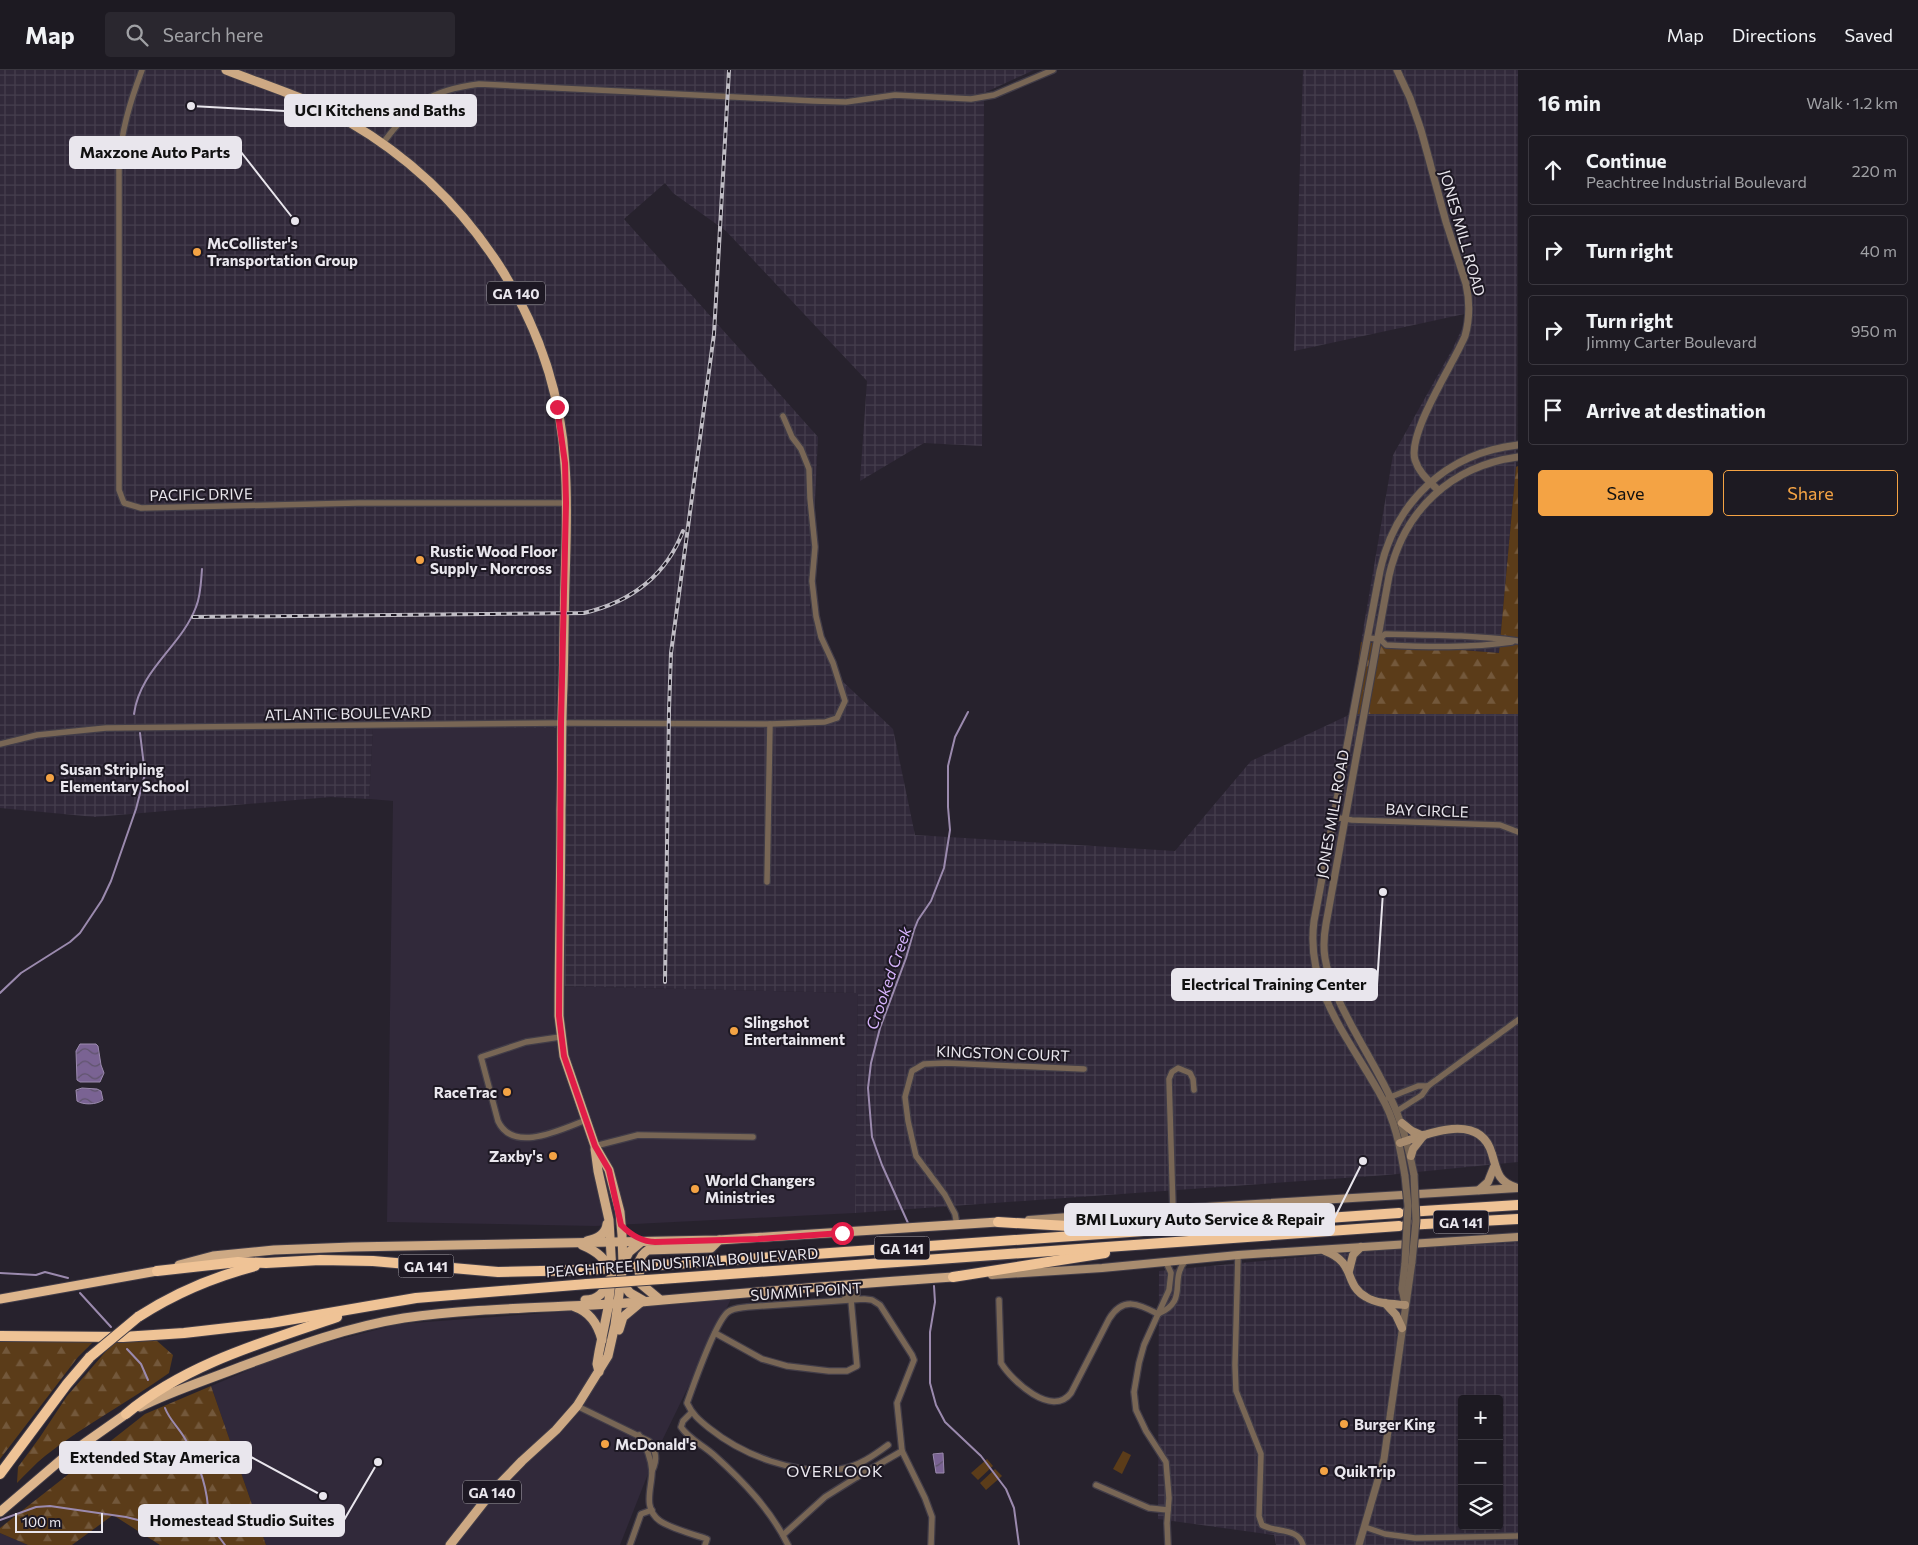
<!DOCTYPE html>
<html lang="en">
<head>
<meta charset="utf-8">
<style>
  body { margin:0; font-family:Commissioner,sans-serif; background:#2a272f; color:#f1f3f6 }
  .controls { position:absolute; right:15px; bottom:15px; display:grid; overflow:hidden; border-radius:5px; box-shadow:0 1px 4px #0004 }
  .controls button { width:45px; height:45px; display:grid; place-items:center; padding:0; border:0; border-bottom:1px solid #3b3840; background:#1d1a22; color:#f1f3f6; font:25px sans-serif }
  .scale { position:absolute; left:15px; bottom:12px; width:88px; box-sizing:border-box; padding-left:5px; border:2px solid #e9e6ed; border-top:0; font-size:14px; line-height:18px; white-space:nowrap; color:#e9e6ed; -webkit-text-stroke:4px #1d1823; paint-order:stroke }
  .stop { position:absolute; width:15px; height:15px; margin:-11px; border:4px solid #e11d48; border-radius:50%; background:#fff }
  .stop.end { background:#e11d48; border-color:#fff; box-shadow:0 1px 5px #0008 }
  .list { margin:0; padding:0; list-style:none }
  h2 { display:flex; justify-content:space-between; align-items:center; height:65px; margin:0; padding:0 20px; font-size:21px }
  h2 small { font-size:16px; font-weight:400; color:#a0a1a5 }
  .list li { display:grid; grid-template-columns:32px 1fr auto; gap:15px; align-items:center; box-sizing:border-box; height:70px; margin:0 10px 10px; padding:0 10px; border:1px solid #3b3840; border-radius:5px }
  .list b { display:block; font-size:19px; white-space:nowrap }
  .list p { margin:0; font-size:16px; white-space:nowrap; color:#a0a1a5 }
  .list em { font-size:16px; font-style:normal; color:#a0a1a5 }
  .actions { display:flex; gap:10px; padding:15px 20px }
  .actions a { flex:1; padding:11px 0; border:1px solid #f4a344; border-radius:5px; text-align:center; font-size:18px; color:#f4a344 }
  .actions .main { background:#f4a344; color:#111 }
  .icon { flex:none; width:28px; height:28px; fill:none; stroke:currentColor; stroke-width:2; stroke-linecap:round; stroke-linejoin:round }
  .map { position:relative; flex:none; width:1518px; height:1475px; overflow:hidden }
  header { display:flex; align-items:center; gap:30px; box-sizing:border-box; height:70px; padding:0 25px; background:#1d1a22; border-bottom:1px solid #3b3840 }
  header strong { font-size:24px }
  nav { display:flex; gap:28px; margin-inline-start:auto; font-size:18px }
  .search { width:350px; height:45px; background:#2a272f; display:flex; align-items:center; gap:12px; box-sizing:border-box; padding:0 18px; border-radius:5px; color:#a0a1a5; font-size:19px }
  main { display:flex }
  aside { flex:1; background:#1d1a22 }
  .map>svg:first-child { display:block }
  .built { fill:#31293a }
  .industrial { fill:url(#industrial-grid); fill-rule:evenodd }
  .green { fill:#5b3c19 }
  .forest { fill:url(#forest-firs) }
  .water { fill:url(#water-waves); stroke:#9b8aae }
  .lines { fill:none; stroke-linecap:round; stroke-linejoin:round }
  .stream { stroke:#9b8aae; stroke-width:2 }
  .minor-casing { stroke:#423d48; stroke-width:8 }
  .tertiary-casing { stroke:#423d48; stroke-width:9 }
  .secondary-casing { stroke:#423d48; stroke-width:10 }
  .primary-casing { stroke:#423d48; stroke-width:11 }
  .trunk-casing { stroke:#423d48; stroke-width:11 }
  .motorway-casing { stroke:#423d48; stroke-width:12 }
  .minor { stroke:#786655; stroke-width:5.5 }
  .tertiary { stroke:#786655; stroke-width:7 }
  .secondary { stroke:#a88c6f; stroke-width:8 }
  .primary { stroke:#cda984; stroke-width:9 }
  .trunk { stroke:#deb68d; stroke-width:9 }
  .motorway { stroke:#efc396; stroke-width:10 }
  .rail-casing { stroke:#c0bdc5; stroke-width:4 }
  .rail { stroke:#1d1823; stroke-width:2; stroke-dasharray:5.5; stroke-linecap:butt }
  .tertiary-bridge-casing { stroke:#423d48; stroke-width:9; stroke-linecap:butt }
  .motorway-bridge-casing { stroke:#423d48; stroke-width:12; stroke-linecap:butt }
  .tertiary-bridge { stroke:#786655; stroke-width:7 }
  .motorway-bridge { stroke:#efc396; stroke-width:10 }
  .route { stroke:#e11d48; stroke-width:6 }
  .poi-dot { fill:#f4a344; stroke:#1d1823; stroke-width:2 }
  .labels { text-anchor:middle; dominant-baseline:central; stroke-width:4; stroke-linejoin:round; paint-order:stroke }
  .shield { fill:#1d1823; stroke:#aca8b0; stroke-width:1 }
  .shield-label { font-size:14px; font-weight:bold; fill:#e9e6ed }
  .street-label { font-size:15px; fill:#e9e6ed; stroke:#1d1823 }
  .poi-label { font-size:15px; font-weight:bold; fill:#e9e6ed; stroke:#1d1823; text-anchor:start }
  .water-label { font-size:16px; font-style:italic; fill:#d5b2fb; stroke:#1d1823 }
  .neighbourhood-label { font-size:16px; letter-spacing:1px; fill:#e9e6ed; stroke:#1d1823 }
  .leader { fill:none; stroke:#e9e6ed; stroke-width:2 }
  .callout-dot { fill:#e9e6ed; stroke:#1d1823; stroke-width:2 }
  .callout { fill:#e9e6ed; stroke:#e9e6ed; stroke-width:2 }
  .callout-label { font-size:16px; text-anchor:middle; font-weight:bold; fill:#111 }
</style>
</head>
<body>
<header>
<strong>Map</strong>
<div class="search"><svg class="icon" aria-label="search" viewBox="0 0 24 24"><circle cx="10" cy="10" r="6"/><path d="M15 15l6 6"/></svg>Search here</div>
<nav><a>Map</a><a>Directions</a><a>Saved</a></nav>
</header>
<main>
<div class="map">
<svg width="1518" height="1475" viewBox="0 0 1518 1475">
  <defs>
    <pattern id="industrial-grid" width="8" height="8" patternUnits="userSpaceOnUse" patternTransform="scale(1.25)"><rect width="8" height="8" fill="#31293a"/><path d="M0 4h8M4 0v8" fill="none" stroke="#453e4d"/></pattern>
    <pattern id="forest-firs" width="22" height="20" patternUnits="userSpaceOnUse" patternTransform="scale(1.25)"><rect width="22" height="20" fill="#5b3c19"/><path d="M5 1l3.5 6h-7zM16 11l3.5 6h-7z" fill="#73583b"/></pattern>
    <pattern id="water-waves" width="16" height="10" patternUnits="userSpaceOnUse" patternTransform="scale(1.25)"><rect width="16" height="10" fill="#7a6393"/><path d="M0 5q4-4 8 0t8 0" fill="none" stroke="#60546d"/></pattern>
  </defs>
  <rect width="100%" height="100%" fill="#27222d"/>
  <g class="built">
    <path d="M373,657L568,658L555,916L858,923L855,1143L595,1156L387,1152L393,731L369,729Z"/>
    <path d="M733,1225L657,1381L620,1475H266L211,1316L294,1281L399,1254L626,1237Z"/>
    <path d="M0,1463L28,1475H0Z"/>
  </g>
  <g class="industrial">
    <path d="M0,0H1034L984,23L982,376L924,373L860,411L867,311L726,161L673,123L665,113L624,149L818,367L810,537L839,608L893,659L915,765L1175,781L1251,691L1351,644H1518V1092L1387,1105L855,1143L858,923L555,916L568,658L373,657L369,729L331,727L95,747L0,738Z"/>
    <path d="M1303,0H1518L1516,397L1499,583L1361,572L1393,385L1453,278L1469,243L1294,281Z"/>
    <path d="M1518,1170V1475H1276L1274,1465L1158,1449L1159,1201L1383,1179ZM1462,1329H1499V1456H1462Z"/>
  </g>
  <g class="green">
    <path d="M1123,1381L1131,1385L1122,1404L1113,1399Z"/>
    <path d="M987,1389L993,1396L978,1410L971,1403Z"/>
    <path d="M995,1399L1002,1406L986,1420L980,1413Z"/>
  </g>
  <g class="forest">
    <path d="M1518,396V644H1351L1361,572L1499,583L1516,397Z"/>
    <path d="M156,1270L173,1285L169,1303C129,1332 84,1355 45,1386C35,1394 26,1404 17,1413L18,1397L40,1367L67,1326L114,1272Z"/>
    <path d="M0,1272H93L78,1287L0,1389Z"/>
    <path d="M211,1316L266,1475H160L113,1445L72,1475H28L0,1463V1458L145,1344Z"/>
  </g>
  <g class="water">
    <path d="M80,974H96L98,976L101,995L104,1003L100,1012H80L77,1010L76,981Z"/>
    <path d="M82,1018L97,1019L101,1021L103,1030C96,1035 83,1035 77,1031L76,1020Z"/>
    <path d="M943,1383L944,1403H936L933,1384Z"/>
  </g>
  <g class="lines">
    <g class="stream">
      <path d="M134,644C140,599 181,577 196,537C201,525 201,511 202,499"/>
      <path d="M0,923L21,903L70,872L80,863L102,830L111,811L136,739L145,704L140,663"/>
      <path d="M908,1153L882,1095L872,1067L868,1018L871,993L880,958L906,888L914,860L918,850L931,831L944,798L950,760L948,737V696L955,667L968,642"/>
      <path d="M0,1203L36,1205L45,1202L68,1208"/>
      <path d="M934,1216L935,1232L930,1262V1313L936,1335L945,1352L981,1386L1006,1419L1014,1438L1019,1475"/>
      <path d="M80,1223L111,1257"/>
      <path d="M127,1279L141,1294L148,1310"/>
      <path d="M165,1338C169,1349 178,1357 184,1367C199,1391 210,1423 208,1452L225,1475"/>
      <path d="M0,1450L36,1437L50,1436L126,1447L174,1459L216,1464"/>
    </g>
    <defs>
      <g id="minor">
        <path d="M142,0C130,32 121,61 119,96V420L124,433L141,438L358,433H566"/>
        <path d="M383,73C412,34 430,20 479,14L814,31L846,32L895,25L971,29L994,25L1053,0"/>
        <path d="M1367,568L1380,569L1385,564C1429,565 1474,565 1518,571"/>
        <path d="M1380,569L1386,575C1428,577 1470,578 1512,572"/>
        <path d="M0,674L37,665L106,658L561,653L770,654L825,652L837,648L845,631L833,593L821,567L816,546L812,511L815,477L810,428L809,399L801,379L792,367L783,346"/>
        <path d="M1333,747L1352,750L1500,755L1518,762"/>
        <path d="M767,812L770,654"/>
        <path d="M560,967L526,972L481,987L498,1051C513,1084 562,1059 586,1050"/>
        <path d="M1388,1028L1418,1016H1428"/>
        <path d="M1397,1041L1422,1025L1428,1016L1518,950"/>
        <path d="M595,1076L638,1065L753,1067"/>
        <path d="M1173,1139L1169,1009L1172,1002L1178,998L1190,1003L1193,1009L1194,1020"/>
        <path d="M957,1155L955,1144L945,1125L916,1086L908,1051L905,1027L912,1001L924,994L946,993L1084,999"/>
        <path d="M1238,1185L1235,1295L1236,1321L1261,1384L1259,1446L1262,1455C1276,1463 1298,1457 1303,1475"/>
        <path d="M1166,1192L1171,1203L1169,1220L1144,1275L1139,1293L1134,1322L1136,1340L1146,1361L1166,1392L1169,1428L1167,1453L1168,1475"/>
        <path d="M843,1215L845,1227L851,1230"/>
        <path d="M851,1230L857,1225V1214"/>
        <path d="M999,1230L1001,1293C1012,1311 1052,1348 1071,1323L1109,1249C1123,1226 1139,1234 1158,1244"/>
        <path d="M1158,1244C1190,1230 1168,1211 1186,1190"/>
        <path d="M715,1263L762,1289L787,1296L829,1301H847L857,1296L851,1230"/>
        <path d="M577,1336L649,1371C656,1382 658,1389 652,1401"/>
        <path d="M691,1343L683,1351L681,1357C689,1369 703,1375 714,1385C743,1411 771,1440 788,1475"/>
        <path d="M639,1365C646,1376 651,1387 652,1401C652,1418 642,1438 660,1451C670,1458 695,1465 707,1469L705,1475"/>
        <path d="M888,1375C873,1386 859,1396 841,1399C795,1405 744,1386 709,1358C699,1350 692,1344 687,1333C693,1316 716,1251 728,1242C733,1238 740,1238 747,1237L864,1229L872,1230L880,1235L912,1285L914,1290L897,1333L902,1381L925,1428L932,1447L931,1475"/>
        <path d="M857,1407L902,1381"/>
        <path d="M1096,1415L1149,1438L1168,1440"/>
        <path d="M1365,1457L1385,1464L1415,1468L1518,1466"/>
        <path d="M783,1465L825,1427L857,1407L861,1393"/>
        <path d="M630,1475L641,1444L652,1440"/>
      </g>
      <g id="tertiary">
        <path d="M1397,0L1410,28L1421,60L1446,152L1466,214C1470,232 1470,248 1465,266C1453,295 1407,363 1415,390C1419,403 1429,411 1438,420"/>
        <path d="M1414,1105C1409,1079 1403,1054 1391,1029C1372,986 1332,933 1325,888C1323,876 1324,865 1326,854L1389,506C1404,440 1451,396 1518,387"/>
        <path d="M1405,1106C1400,1078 1396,1052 1381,1026C1350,969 1305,920 1314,851L1380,501C1395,432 1446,383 1518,375"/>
        <path d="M1405,1233L1402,1219L1405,1193"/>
        <path d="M1359,1475L1384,1389L1412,1192"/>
      </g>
      <g id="secondary">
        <path d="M1402,1053L1412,1061L1423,1066"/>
        <path d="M1400,1073C1428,1064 1480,1041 1492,1084C1497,1100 1497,1111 1515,1117"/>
        <path d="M1411,1086L1413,1079L1424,1065"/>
        <path d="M1479,1120L1488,1112L1494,1097"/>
        <path d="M1029,1150L1173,1139L1518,1118"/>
        <path d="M1325,1181C1357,1193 1343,1214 1366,1227C1377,1234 1392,1234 1405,1235"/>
        <path d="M1349,1201L1353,1185L1361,1177"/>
        <path d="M992,1205L1102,1198L1238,1185L1518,1167"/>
        <path d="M1385,1233L1396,1245L1402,1258"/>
      </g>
      <g id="primary">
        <path d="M226,0C267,16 311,29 349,52C471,123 557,252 565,395C568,434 566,473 565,512C564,547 564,582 563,617C561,658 562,699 561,740C561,808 559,877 559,946L564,986L595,1076L609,1100L620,1142L622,1165L623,1194L615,1255L608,1286L577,1336L556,1360L522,1391L491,1423L450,1475"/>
        <path d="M595,1079L598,1101L609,1150L612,1202L608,1238L599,1282L597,1294L599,1302"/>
        <path d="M587,1171C597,1169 606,1165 607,1154"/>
        <path d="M582,1175C594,1180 606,1187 610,1201"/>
        <path d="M624,1192L629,1182L641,1172"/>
        <path d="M179,1195L213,1186L274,1180L352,1177L719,1170L998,1152"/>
        <path d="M620,1211L630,1223L644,1231"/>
        <path d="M659,1229L641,1214C639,1201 635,1188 648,1180L711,1178L719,1170"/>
        <path d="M585,1230C599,1230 604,1222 609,1210"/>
        <path d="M575,1237C590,1242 598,1255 602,1270"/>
        <path d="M619,1260L623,1247L641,1232"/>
        <path d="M140,1337C172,1321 207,1310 240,1297C294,1277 347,1257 404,1248C482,1237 562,1238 641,1232C745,1223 849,1214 953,1207"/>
      </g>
      <g id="trunk">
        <path d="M0,1229L157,1201"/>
        <path d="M0,1442L62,1389L126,1344"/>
      </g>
      <g id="motorway">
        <path d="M1407,1142L1518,1135"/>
        <path d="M998,1152L1103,1158"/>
        <path d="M1406,1155L1518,1149"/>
        <path d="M660,1195L1399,1143"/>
        <path d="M157,1201L238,1192L266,1193L320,1190L373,1191L498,1202L585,1200"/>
        <path d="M953,1207L1105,1183"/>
        <path d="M661,1209L1399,1156"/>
        <path d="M138,1247C175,1223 213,1207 255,1196"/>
        <path d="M0,1266L123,1267L184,1263L271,1253L416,1228L587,1214"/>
        <path d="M126,1344C186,1294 264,1272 337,1247"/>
        <path d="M0,1404L67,1314L90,1287"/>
      </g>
    </defs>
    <use href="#minor" class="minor-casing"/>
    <use href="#tertiary" class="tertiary-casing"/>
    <use href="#secondary" class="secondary-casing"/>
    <use href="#primary" class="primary-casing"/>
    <use href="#trunk" class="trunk-casing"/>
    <use href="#motorway" class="motorway-casing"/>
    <use href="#minor" class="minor"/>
    <use href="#tertiary" class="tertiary"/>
    <use href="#secondary" class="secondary"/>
    <use href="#primary" class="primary"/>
    <use href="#trunk" class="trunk"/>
    <use href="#motorway" class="motorway"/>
    <defs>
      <g id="rail">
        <path d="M193,547L584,543C630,532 666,506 683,461"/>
        <path d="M665,912L669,640L671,583L714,264L729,0"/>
      </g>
    </defs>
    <use href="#rail" class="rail-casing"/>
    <use href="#rail" class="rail"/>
    <defs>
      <g id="tertiary-bridge">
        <path d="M1412,1192L1416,1151L1414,1105"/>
        <path d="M1405,1193L1408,1136L1405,1106"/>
      </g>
      <g id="motorway-bridge">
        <path d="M585,1200L660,1195"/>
        <path d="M587,1214L661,1209"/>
        <path d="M90,1287L138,1247"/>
      </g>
    </defs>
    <use href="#tertiary-bridge" class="tertiary-bridge-casing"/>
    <use href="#motorway-bridge" class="motorway-bridge-casing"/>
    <use href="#tertiary-bridge" class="tertiary-bridge"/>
    <use href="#motorway-bridge" class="motorway-bridge"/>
  </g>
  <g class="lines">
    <path class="route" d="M557,337L565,393L566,433L561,653L559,946L564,986L595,1076L609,1100L621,1155C630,1164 642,1172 655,1172L758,1169L842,1163"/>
  </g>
  <g class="poi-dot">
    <circle cx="197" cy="182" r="5"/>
    <circle cx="420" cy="490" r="5"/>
    <circle cx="50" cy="708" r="5"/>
    <circle cx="734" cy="961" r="5"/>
    <circle cx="507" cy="1022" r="5"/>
    <circle cx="553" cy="1086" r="5"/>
    <circle cx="695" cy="1119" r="5"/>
    <circle cx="1344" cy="1354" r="5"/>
    <circle cx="605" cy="1374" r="5"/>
    <circle cx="1324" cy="1401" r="5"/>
  </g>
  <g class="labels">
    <g class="shield">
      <rect x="487" y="211.5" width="58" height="23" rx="4"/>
      <rect x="1433.5" y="1140.5" width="55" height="23" rx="4"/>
      <rect x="874.5" y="1166.5" width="55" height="23" rx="4"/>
      <rect x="398.5" y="1184.5" width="55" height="23" rx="4"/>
      <rect x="463" y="1410.5" width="58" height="23" rx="4"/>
    </g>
    <g class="shield-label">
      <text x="516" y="223">GA 140</text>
      <text x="1461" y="1152">GA 141</text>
      <text x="902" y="1178">GA 141</text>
      <text x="426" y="1196">GA 141</text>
      <text x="492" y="1422">GA 140</text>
    </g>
    <g class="street-label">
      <text transform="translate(1463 163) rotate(74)">JONES MILL ROAD</text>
      <text transform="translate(201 424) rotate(-1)">PACIFIC DRIVE</text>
      <text transform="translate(348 643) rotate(-1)">ATLANTIC BOULEVARD</text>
      <text transform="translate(1427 740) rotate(2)">BAY CIRCLE</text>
      <text transform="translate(1332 744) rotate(-80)">JONES MILL ROAD</text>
      <text transform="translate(1003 983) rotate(2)">KINGSTON COURT</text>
      <text transform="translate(682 1192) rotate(-4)">PEACHTREE INDUSTRIAL BOULEVARD</text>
      <text transform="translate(806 1221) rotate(-4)">SUMMIT POINT</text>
    </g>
    <g class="poi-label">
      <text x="207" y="173">McCollister's<tspan x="207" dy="17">Transportation Group</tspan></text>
      <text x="430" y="481">Rustic Wood Floor<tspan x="430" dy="17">Supply - Norcross</tspan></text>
      <text x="60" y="699">Susan Stripling<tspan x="60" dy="17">Elementary School</tspan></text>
      <text x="744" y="952">Slingshot<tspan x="744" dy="17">Entertainment</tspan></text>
      <text x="497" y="1022" text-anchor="end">RaceTrac</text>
      <text x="543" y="1086" text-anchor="end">Zaxby's</text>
      <text x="705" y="1110">World Changers<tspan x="705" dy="17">Ministries</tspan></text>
      <text x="1354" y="1354">Burger King</text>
      <text x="615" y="1374">McDonald's</text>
      <text x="1334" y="1401">QuikTrip</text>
    </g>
    <g class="water-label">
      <text transform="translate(888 908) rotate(-71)">Crooked Creek</text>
    </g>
    <g class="neighbourhood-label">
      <text x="835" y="1400">OVERLOOK</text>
    </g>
  </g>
  <path class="leader" d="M191 36L285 41M295 151L241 82M1383 822L1377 915M1363 1091L1334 1149M323 1426L251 1387M378 1392L344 1450"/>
  <g class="callout-dot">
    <circle cx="191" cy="36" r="5"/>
    <circle cx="295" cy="151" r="5"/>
    <circle cx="1383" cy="822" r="5"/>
    <circle cx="1363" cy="1091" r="5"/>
    <circle cx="323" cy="1426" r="5"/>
    <circle cx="378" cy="1392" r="5"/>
  </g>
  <g class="callout">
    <rect x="285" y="25" width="191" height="31" rx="5"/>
    <rect x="70" y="67" width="171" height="31" rx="5"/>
    <rect x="1172" y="899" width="205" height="31" rx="5"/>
    <rect x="1065" y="1134" width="269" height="31" rx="5"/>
    <rect x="60" y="1372" width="191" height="31" rx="5"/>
    <rect x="139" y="1435" width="205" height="31" rx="5"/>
  </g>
  <g class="callout-label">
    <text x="380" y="46">UCI Kitchens and Baths</text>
    <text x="155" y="88">Maxzone Auto Parts</text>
    <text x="1274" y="920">Electrical Training Center</text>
    <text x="1200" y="1155">BMI Luxury Auto Service &amp; Repair</text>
    <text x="155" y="1393">Extended Stay America</text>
    <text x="242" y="1456">Homestead Studio Suites</text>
  </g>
</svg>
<div class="controls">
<button>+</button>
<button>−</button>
<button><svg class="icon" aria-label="layers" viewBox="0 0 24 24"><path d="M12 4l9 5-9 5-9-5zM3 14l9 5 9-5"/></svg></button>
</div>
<div class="scale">100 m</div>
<div class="stop" style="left:842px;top:1163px"></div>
<div class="stop end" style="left:557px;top:337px"></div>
</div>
<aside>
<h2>16 min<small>Walk · 1.2 km</small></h2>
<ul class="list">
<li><svg class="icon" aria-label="ahead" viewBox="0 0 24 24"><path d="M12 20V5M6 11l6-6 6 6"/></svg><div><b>Continue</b><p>Peachtree Industrial Boulevard</p></div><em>220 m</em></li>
<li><svg class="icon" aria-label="right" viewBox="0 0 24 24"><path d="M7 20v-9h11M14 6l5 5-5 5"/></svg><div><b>Turn right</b></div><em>40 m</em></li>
<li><svg class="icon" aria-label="right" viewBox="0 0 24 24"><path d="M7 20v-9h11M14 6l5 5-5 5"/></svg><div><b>Turn right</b><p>Jimmy Carter Boulevard</p></div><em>950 m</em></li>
<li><svg class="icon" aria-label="arrive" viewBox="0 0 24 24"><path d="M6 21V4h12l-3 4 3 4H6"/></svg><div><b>Arrive at destination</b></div></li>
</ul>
<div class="actions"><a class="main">Save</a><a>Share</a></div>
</aside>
</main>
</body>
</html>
